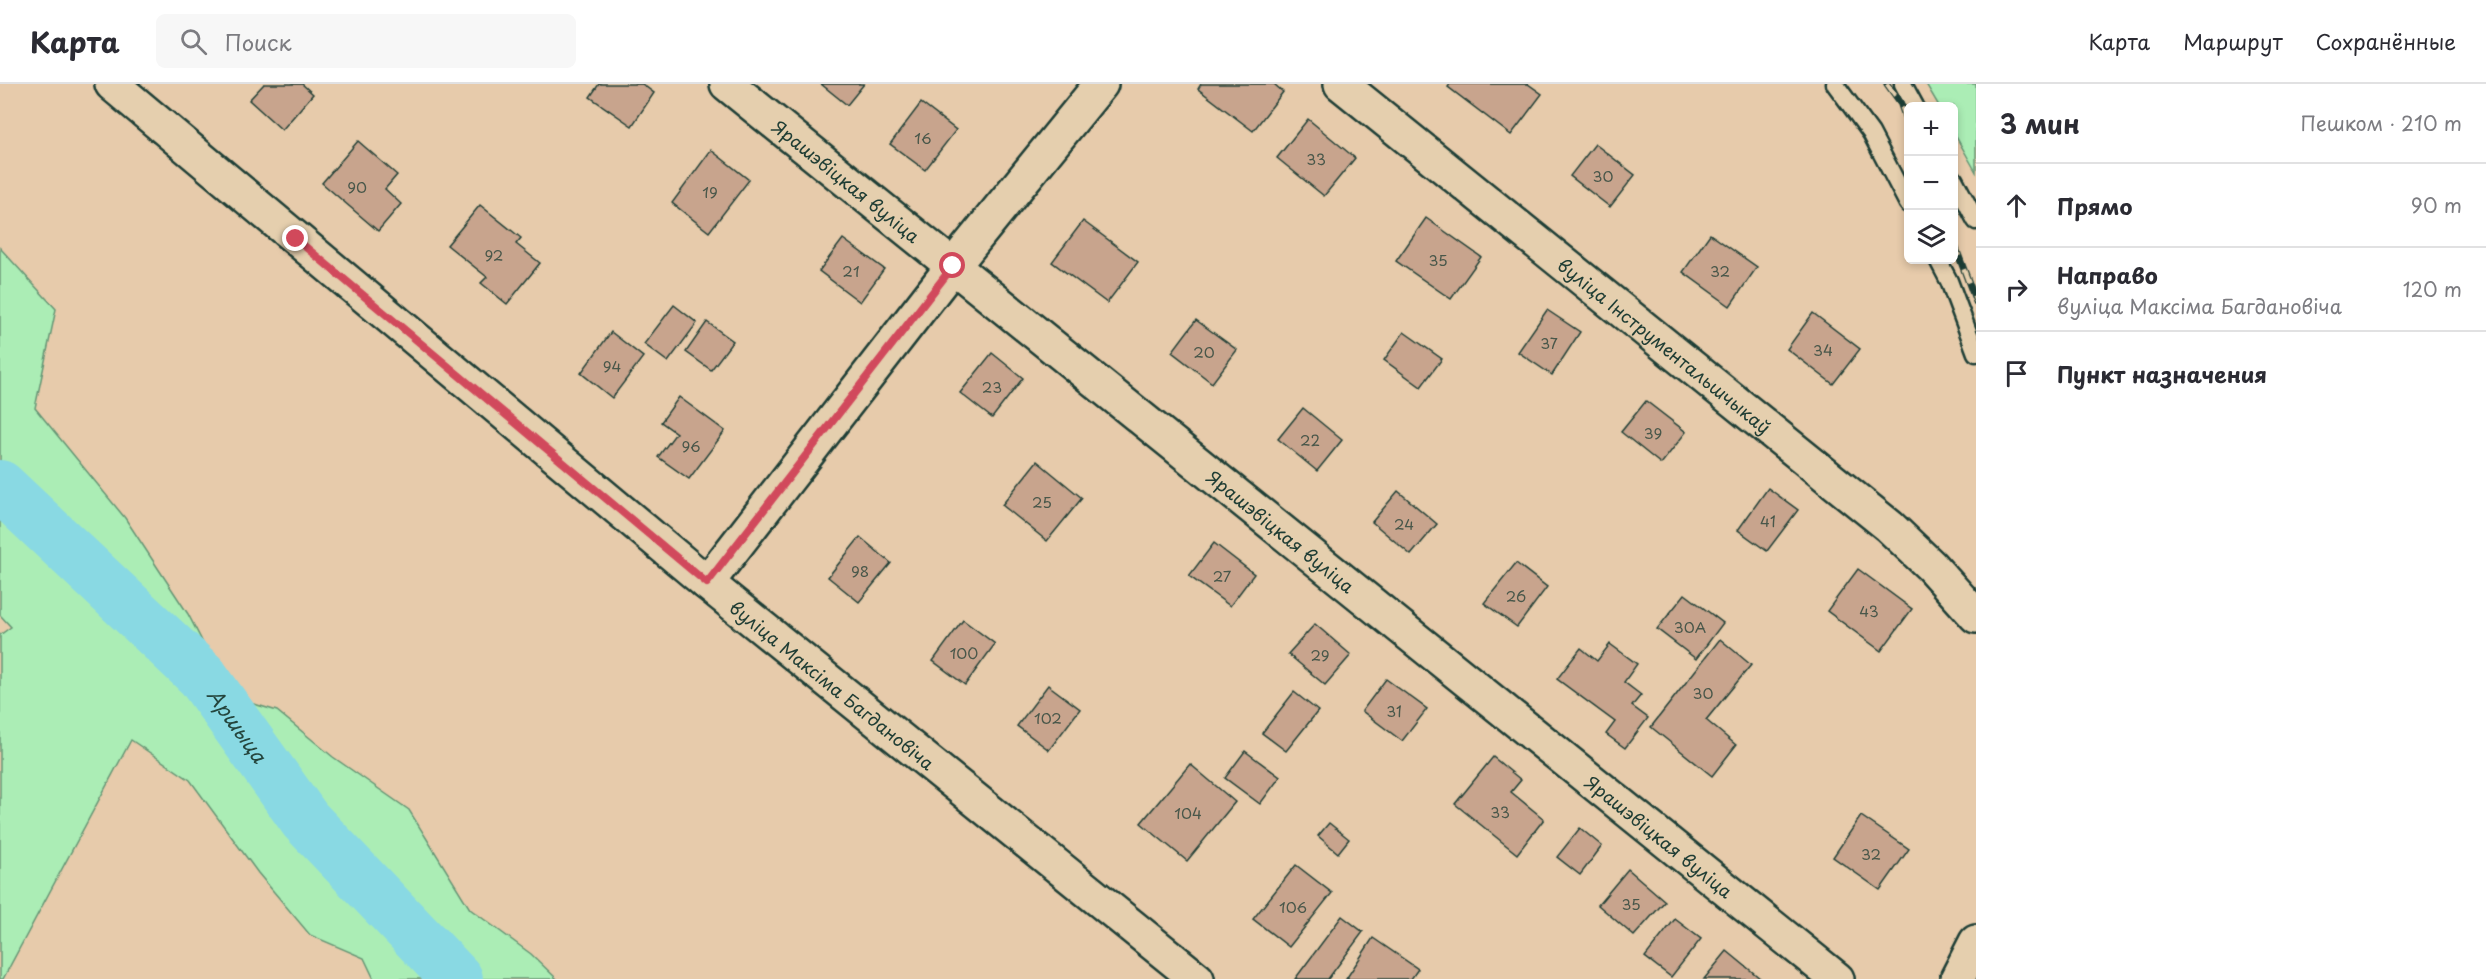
<!DOCTYPE html>
<html lang="ru">
<head>
<meta charset="utf-8">
<style>
  body { margin:0; font-family:"Playpen Sans",sans-serif; background:#f7f7f7; color:#2b2b33 }
  .controls { position:absolute; right:18px; top:18px; display:grid; overflow:hidden; border-radius:9px; box-shadow:0 3px 9px #0003 }
  .controls button { width:54px; height:54px; display:grid; place-items:center; padding:0; border:0; border-bottom:2px solid #e1e1e2; background:#fff; color:#2b2b33; font:30px sans-serif }
  .stop { position:absolute; width:18px; height:18px; margin:-14px; border:4px solid #d1495b; border-radius:50%; background:#fff }
  .stop.end { background:#d1495b; border-color:#fff; box-shadow:0 2px 6px #0008 }
  .list { margin:0; padding:0; list-style:none }
  h2 { display:flex; justify-content:space-between; align-items:center; height:78px; margin:0; padding:0 24px; font-size:26px }
  h2 small { font-size:20px; font-weight:400; color:#7c7c81 }
  .list li { display:grid; grid-template-columns:39px 1fr auto; gap:18px; align-items:center; box-sizing:border-box; height:84px; padding:0 24px; border-top:2px solid #e1e1e2 }
  .list b { display:block; font-size:22px; white-space:nowrap }
  .list p { margin:0; font-size:20px; white-space:nowrap; color:#7c7c81 }
  .list em { font-size:20px; font-style:normal; color:#7c7c81 }
  .icon { flex:none; width:33px; height:33px; fill:none; stroke:currentColor; stroke-width:2; stroke-linecap:round; stroke-linejoin:round }
  .map { position:relative; flex:none; width:1976px; height:895px; overflow:hidden }
  header { display:flex; align-items:center; gap:36px; box-sizing:border-box; height:84px; padding:0 30px; background:#fff; border-bottom:2px solid #e1e1e2 }
  header strong { font-size:28px }
  nav { display:flex; gap:33px; margin-inline-start:auto; font-size:21px }
  .search { width:420px; height:54px; background:#f7f7f7; display:flex; align-items:center; gap:15px; box-sizing:border-box; padding:0 21px; border-radius:9px; color:#7c7c81; font-size:22px }
  main { display:flex }
  aside { flex:1; background:#fff }
  .map>svg:first-child { display:block }
  .green { fill:#abedb5; stroke:#659574; stroke-width:1.5 }
  .lines { fill:none; stroke-linecap:round; stroke-linejoin:round }
  .river { stroke:#89d9e3; stroke-width:52 }
  .building { fill:#c8a48d; stroke:#1f3d34; stroke-width:1.5 }
  .lane-casing { stroke:#1f3d34; stroke-width:21 }
  .street-casing { stroke:#1f3d34; stroke-width:38 }
  .lane { stroke:#e5cfae; stroke-width:16 }
  .street { stroke:#e5cfae; stroke-width:33 }
  .rail-casing { stroke:#1f3d34; stroke-width:7 }
  .rail { stroke:#e5cfae; stroke-width:4.5; stroke-dasharray:14; stroke-linecap:butt }
  .route { stroke:#d1495b; stroke-width:8 }
  .labels { text-anchor:middle; dominant-baseline:central; stroke-width:5; stroke-linejoin:round; paint-order:stroke }
  .number-label { font-size:15px; fill:#49574a }
  .street-label { font-size:18px; fill:#1f3d34; stroke:#e5cfae }
  .water-label { font-size:20px; font-style:italic; fill:#24453d; stroke:#e5cfae }
</style>
</head>
<body>
<header>
<strong>Карта</strong>
<div class="search"><svg class="icon" aria-label="search" viewBox="0 0 24 24"><circle cx="10" cy="10" r="6"/><path d="M15 15l6 6"/></svg>Поиск</div>
<nav><a>Карта</a><a>Маршрут</a><a>Сохранённые</a></nav>
</header>
<main>
<div class="map">
<svg width="1976" height="895" viewBox="0 0 1976 895">
  <rect width="100%" height="100%" fill="#e7cbab"/>
  <filter id="ink" filterUnits="userSpaceOnUse"><feTurbulence type="fractalNoise" baseFrequency=".0167" numOctaves="2"/><feDisplacementMap in="SourceGraphic" scale="12" xChannelSelector="R" yChannelSelector="G"/><feConvolveMatrix kernelMatrix="1 2 1 2 8 2 1 2 1" color-interpolation-filters="sRGB"/></filter>
  <g filter="url(#ink)">
    <g class="green">
      <path d="M1926,0H1976V88L1954,49V22H1939Z"/>
      <path d="M0,164L56,225L35,324L125,434L188,530L231,613L277,627L333,673L409,726L470,825L531,870L557,895H374L364,874L310,851L258,789L190,696L131,656L3,895H0V551L11,543L0,531Z"/>
    </g>
    <g class="lines">
      <path class="river" id="s1" d="M0,402L202,592L305,736L457,895"/>
    </g>
    <g class="building">
      <path d="M264,0H302L313,10L282,46L249,16Z"/>
      <path d="M599,0H642L654,9L632,42L590,13Z"/>
      <path d="M821,0H864L847,21Z"/>
      <path d="M1201,0H1274L1283,8L1253,47L1198,5Z"/>
      <path d="M1450,0H1528L1542,10L1511,51L1448,3Z"/>
      <path d="M921,19L956,46L925,86L890,60Z"/>
      <path d="M1308,35L1355,74L1324,112L1277,74Z"/>
      <path d="M358,57L397,91L385,105L401,120L378,147L322,99Z"/>
      <path d="M1595,60L1635,91L1610,123L1570,92Z"/>
      <path d="M711,66L749,96L709,148L672,119Z"/>
      <path d="M480,121L521,154L516,160L540,179L507,220L481,199L487,193L447,161Z"/>
      <path d="M1426,134L1481,173L1451,215L1396,177Z"/>
      <path d="M1083,137L1138,178L1107,219L1052,178Z"/>
      <path d="M1710,150L1757,183L1730,222L1683,188Z"/>
      <path d="M843,155L884,185L860,218L819,187Z"/>
      <path d="M674,221L697,239L668,278L644,260Z"/>
      <path d="M1547,226L1580,248L1552,291L1518,268Z"/>
      <path d="M1813,229L1860,265L1833,300L1787,265Z"/>
      <path d="M1196,236L1237,266L1212,299L1172,268Z"/>
      <path d="M707,238L733,257L711,286L686,268Z"/>
      <path d="M611,248L643,273L612,314L581,289Z"/>
      <path d="M1404,248L1442,275L1421,303L1384,276Z"/>
      <path d="M992,269L1023,294L992,334L960,309Z"/>
      <path d="M679,313L725,347L689,395L658,373L676,349L661,338Z"/>
      <path d="M1646,317L1686,348L1661,380L1621,348Z"/>
      <path d="M1303,324L1342,356L1317,387L1278,355Z"/>
      <path d="M1037,377L1082,414L1047,457L1002,421Z"/>
      <path d="M1768,404L1798,426L1767,467L1738,446Z"/>
      <path d="M1398,407L1437,440L1411,471L1372,438Z"/>
      <path d="M860,453L891,479L859,518L828,493Z"/>
      <path d="M1214,459L1254,490L1230,522L1189,492Z"/>
      <path d="M1516,479L1547,503L1517,543L1484,519Z"/>
      <path d="M1858,485L1912,525L1881,567L1827,527Z"/>
      <path d="M1685,510L1723,539L1696,575L1657,545Z"/>
      <path d="M963,536L995,560L965,601L933,577Z"/>
      <path d="M1315,540L1351,571L1325,601L1288,570Z"/>
      <path d="M1720,555L1751,581L1706,636L1736,661L1712,692L1651,643Z"/>
      <path d="M1610,560L1637,580L1624,598L1641,611L1632,622L1648,634L1625,664L1606,650L1615,638L1557,595L1581,564L1597,577Z"/>
      <path d="M1386,595L1427,625L1402,657L1362,627Z"/>
      <path d="M1048,601L1080,625L1049,666L1017,642Z"/>
      <path d="M1294,608L1318,627L1286,667L1262,649Z"/>
      <path d="M1245,667L1280,693L1260,720L1225,694Z"/>
      <path d="M1493,673L1521,696L1511,708L1544,735L1517,770L1455,720Z"/>
      <path d="M1190,680L1235,718L1187,777L1141,739Z"/>
      <path d="M1861,732L1909,765L1880,806L1833,773Z"/>
      <path d="M1329,739L1349,755L1338,769L1318,752Z"/>
      <path d="M1580,744L1602,762L1580,791L1557,773Z"/>
      <path d="M1296,781L1332,809L1289,863L1253,835Z"/>
      <path d="M1628,785L1665,817L1634,852L1598,821Z"/>
      <path d="M1342,832L1363,848L1328,895H1295Z"/>
      <path d="M1675,835L1701,855L1671,893L1645,873Z"/>
      <path d="M1373,854L1418,885L1411,895H1346Z"/>
      <path d="M1727,867L1761,895H1704Z"/>
    </g>
    <g class="lines">
      <defs>
        <g id="lane">
          <path d="M1835,0L1871,49L1908,120"/>
          <path d="M1903,0L1915,22"/>
          <path d="M1954,95L1976,137"/>
          <path d="M1938,176L1949,197L1976,269"/>
        </g>
        <g id="street">
          <path id="s2" d="M112,0L707,499L1197,895"/>
          <path id="s3" d="M727,0L1837,895"/>
          <path id="s4" d="M1341,0L1889,442L1931,482L1976,532"/>
          <path d="M707,499L953,182L1101,0"/>
          <path d="M1957,895L1976,858"/>
        </g>
      </defs>
      <use href="#lane" class="lane-casing"/>
      <use href="#street" class="street-casing"/>
      <use href="#lane" class="lane"/>
      <use href="#street" class="street"/>
      <defs>
        <g id="rail">
          <path d="M1887,0L1900,18L1908,41"/>
          <path d="M1954,159L1976,218"/>
        </g>
      </defs>
      <use href="#rail" class="rail-casing"/>
      <use href="#rail" class="rail"/>
    </g>
  </g>
  <g class="lines" filter="url(#ink)">
    <path class="route" d="M296,155L707,499L953,182"/>
  </g>
  <g class="labels">
    <g class="number-label">
      <text x="923" y="53">16</text>
      <text x="1316" y="74">33</text>
      <text x="1603" y="91">30</text>
      <text x="357" y="102">90</text>
      <text x="710" y="107">19</text>
      <text x="494" y="170">92</text>
      <text x="1438" y="175">35</text>
      <text x="851" y="186">21</text>
      <text x="1720" y="186">32</text>
      <text x="1549" y="258">37</text>
      <text x="1823" y="265">34</text>
      <text x="1204" y="267">20</text>
      <text x="612" y="281">94</text>
      <text x="992" y="302">23</text>
      <text x="1653" y="348">39</text>
      <text x="1310" y="355">22</text>
      <text x="691" y="361">96</text>
      <text x="1042" y="417">25</text>
      <text x="1768" y="436">41</text>
      <text x="1404" y="439">24</text>
      <text x="860" y="486">98</text>
      <text x="1222" y="491">27</text>
      <text x="1516" y="511">26</text>
      <text x="1869" y="526">43</text>
      <text x="1690" y="542">30А</text>
      <text x="964" y="568">100</text>
      <text x="1320" y="570">29</text>
      <text x="1703" y="608">30</text>
      <text x="1394" y="626">31</text>
      <text x="1048" y="633">102</text>
      <text x="1500" y="727">33</text>
      <text x="1188" y="728">104</text>
      <text x="1871" y="769">32</text>
      <text x="1631" y="819">35</text>
      <text x="1293" y="822">106</text>
    </g>
    <g class="street-label">
      <text stroke="none"><textPath href="#s3" startOffset="154">Ярашэвіцкая вуліца</textPath></text>
      <text stroke="none"><textPath href="#s4" startOffset="416">вуліца Інструментальшчыкаў</textPath></text>
      <text stroke="none"><textPath href="#s3" startOffset="712">Ярашэвіцкая вуліца</textPath></text>
      <text stroke="none"><textPath href="#s2" startOffset="938">вуліца Максіма Багдановіча</textPath></text>
      <text stroke="none"><textPath href="#s3" startOffset="1198">Ярашэвіцкая вуліца</textPath></text>
    </g>
    <g class="water-label">
      <text stroke="none"><textPath href="#s1" startOffset="338">Аршыца</textPath></text>
    </g>
  </g>
</svg>
<div class="controls">
<button>+</button>
<button>−</button>
<button><svg class="icon" aria-label="layers" viewBox="0 0 24 24"><path d="M12 4l9 5-9 5-9-5zM3 14l9 5 9-5"/></svg></button>
</div>
<div class="stop" style="left:953px;top:182px"></div>
<div class="stop end" style="left:296px;top:155px"></div>
</div>
<aside>
<h2>3 мин<small>Пешком · 210 m</small></h2>
<ul class="list">
<li><svg class="icon" aria-label="ahead" viewBox="0 0 24 24"><path d="M12 20V5M6 11l6-6 6 6"/></svg><div><b>Прямо</b></div><em>90 m</em></li>
<li><svg class="icon" aria-label="right" viewBox="0 0 24 24"><path d="M7 20v-9h11M14 6l5 5-5 5"/></svg><div><b>Направо</b><p>вуліца Максіма Багдановіча</p></div><em>120 m</em></li>
<li><svg class="icon" aria-label="arrive" viewBox="0 0 24 24"><path d="M6 21V4h12l-3 4 3 4H6"/></svg><div><b>Пункт назначения</b></div></li>
</ul>
</aside>
</main>
</body>
</html>
